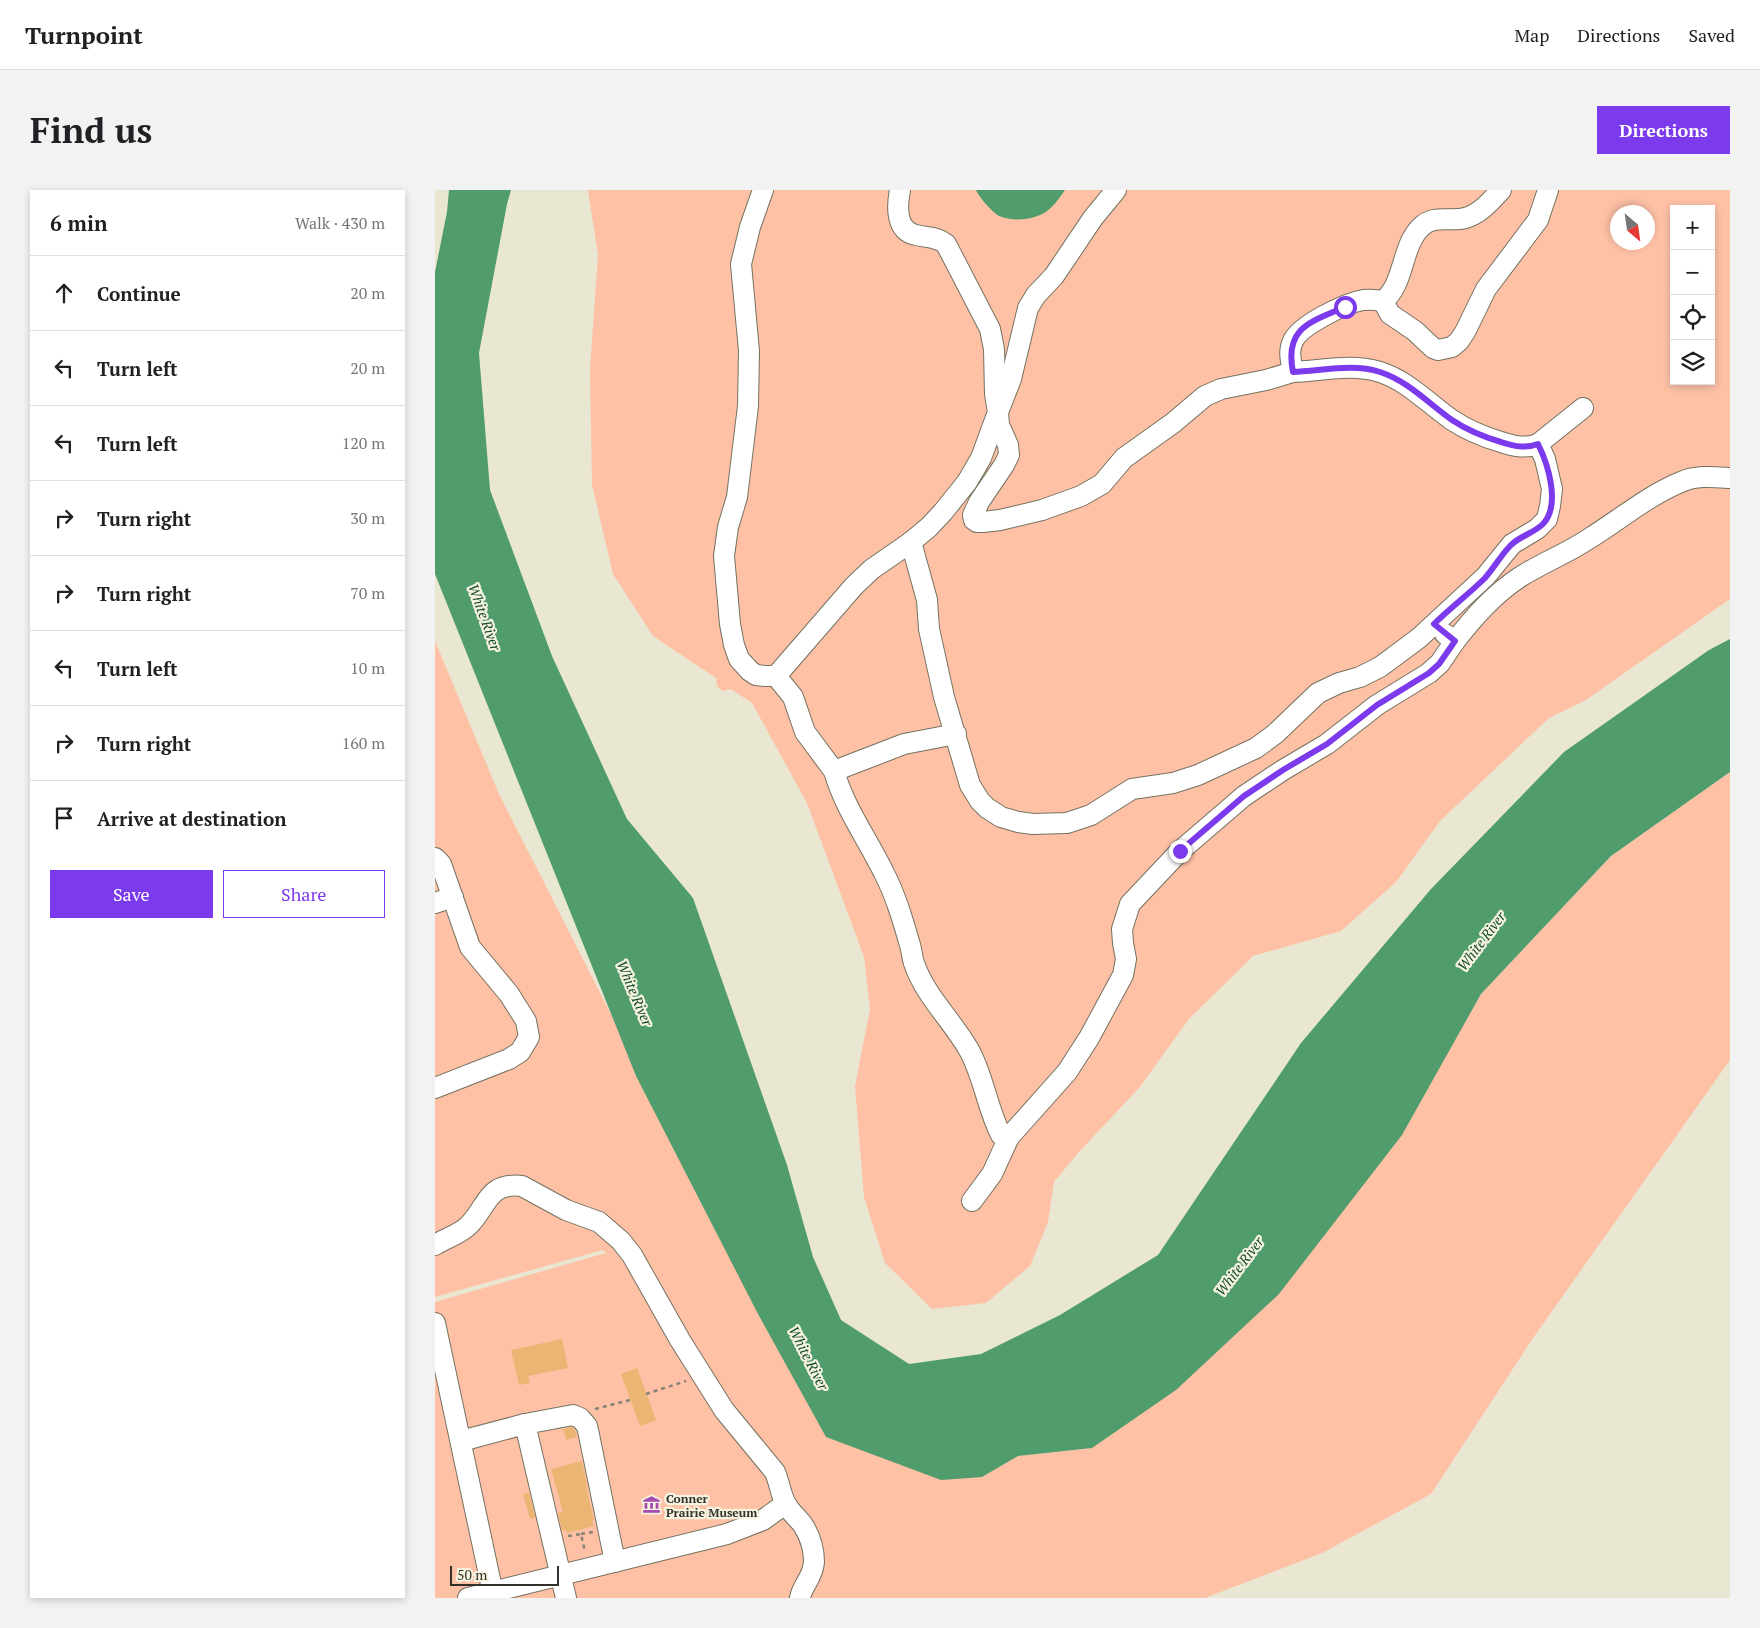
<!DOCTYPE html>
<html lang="en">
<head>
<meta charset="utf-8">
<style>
  body { margin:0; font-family:"PT Serif",serif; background:#f2f2f2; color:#202124 }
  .controls { position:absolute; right:15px; top:15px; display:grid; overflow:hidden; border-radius:0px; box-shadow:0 2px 8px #0003 }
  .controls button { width:45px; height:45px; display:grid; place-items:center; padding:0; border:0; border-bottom:1px solid #e0e0e0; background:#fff; color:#202124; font:25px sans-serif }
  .compass { position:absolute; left:1175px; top:15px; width:45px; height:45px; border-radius:50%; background:#fff; box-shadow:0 2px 8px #0003; rotate:151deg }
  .scale { position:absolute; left:15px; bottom:12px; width:109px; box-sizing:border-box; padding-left:5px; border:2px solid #323029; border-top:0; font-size:14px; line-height:18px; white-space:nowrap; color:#323029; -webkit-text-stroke:4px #f6f3df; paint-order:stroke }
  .stop { position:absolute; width:15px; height:15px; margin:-11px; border:4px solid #7c3aed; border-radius:50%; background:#fff }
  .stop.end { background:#7c3aed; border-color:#fff; box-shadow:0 1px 5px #0008 }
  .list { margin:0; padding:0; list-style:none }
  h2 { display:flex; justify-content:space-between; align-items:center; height:65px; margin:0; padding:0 20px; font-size:21px }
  h2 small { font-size:16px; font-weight:400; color:#757577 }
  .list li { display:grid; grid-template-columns:32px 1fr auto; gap:15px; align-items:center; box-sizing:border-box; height:75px; padding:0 20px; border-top:1px solid #e0e0e0 }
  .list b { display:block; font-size:19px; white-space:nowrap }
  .list em { font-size:16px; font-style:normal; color:#757577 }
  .actions { display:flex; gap:10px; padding:15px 20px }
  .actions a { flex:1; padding:11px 0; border:1px solid #7c3aed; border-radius:0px; text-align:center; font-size:18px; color:#7c3aed }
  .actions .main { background:#7c3aed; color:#fff }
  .icon { flex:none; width:28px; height:28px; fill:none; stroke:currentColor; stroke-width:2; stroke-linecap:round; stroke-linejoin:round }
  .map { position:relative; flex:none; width:1295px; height:1408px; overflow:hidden; border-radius:0px }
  header { display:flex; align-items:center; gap:30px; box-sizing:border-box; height:70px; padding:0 25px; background:#fff; border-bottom:1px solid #e0e0e0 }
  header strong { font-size:24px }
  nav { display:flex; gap:28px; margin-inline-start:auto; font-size:18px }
  .intro { display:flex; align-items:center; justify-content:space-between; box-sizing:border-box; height:120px; padding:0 30px }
  h1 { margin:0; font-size:35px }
  .button { padding:12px 22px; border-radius:0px; background:#7c3aed; color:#fff; font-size:18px; font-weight:700 }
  main { display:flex; gap:30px; padding:0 30px }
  aside { flex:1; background:#fff; border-radius:0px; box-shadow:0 2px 8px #0003 }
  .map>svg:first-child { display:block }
  .green { fill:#fec1a6; fill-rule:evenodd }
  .water { fill:#509c6c }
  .building { fill:#ebb673 }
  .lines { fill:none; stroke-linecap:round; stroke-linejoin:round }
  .minor-casing { stroke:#74715f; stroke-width:22 }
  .path { stroke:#868376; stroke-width:2.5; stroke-dasharray:4 4; stroke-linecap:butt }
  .minor { stroke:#fff; stroke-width:20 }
  .route { stroke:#7c3aed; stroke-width:6 }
  .labels { text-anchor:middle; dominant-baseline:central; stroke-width:4.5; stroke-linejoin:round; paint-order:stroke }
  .poi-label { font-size:12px; font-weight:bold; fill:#323029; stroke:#f6f3df; text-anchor:start }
  .water-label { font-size:14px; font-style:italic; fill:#0f4929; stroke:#f6f3df }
</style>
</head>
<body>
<header>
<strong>Turnpoint</strong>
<nav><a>Map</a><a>Directions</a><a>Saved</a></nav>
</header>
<div class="intro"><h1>Find us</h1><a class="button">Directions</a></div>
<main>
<aside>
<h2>6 min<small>Walk · 430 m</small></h2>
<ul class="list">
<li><svg class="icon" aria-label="ahead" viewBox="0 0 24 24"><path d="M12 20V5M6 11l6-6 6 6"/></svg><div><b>Continue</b></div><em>20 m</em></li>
<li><svg class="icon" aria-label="left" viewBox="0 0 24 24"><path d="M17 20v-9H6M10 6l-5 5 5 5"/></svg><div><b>Turn left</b></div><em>20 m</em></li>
<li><svg class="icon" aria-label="left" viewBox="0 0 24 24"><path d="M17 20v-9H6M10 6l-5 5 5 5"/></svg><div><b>Turn left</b></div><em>120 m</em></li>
<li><svg class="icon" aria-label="right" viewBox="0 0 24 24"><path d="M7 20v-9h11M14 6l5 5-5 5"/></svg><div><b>Turn right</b></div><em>30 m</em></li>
<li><svg class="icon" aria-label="right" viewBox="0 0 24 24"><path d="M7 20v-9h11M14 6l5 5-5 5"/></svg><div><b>Turn right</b></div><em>70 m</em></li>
<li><svg class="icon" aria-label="left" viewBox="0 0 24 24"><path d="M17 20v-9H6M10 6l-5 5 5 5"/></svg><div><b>Turn left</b></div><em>10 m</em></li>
<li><svg class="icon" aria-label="right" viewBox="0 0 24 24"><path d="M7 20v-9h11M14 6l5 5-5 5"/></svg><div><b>Turn right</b></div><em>160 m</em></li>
<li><svg class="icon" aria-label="arrive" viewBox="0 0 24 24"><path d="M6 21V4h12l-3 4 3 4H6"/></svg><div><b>Arrive at destination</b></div></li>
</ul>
<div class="actions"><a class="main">Save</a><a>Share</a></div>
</aside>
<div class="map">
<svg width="1295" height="1408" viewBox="0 0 1295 1408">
  <rect width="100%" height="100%" fill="#e9e6d2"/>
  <g class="green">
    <path d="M153,0H1295V409L1151,510L1114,528L1005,631L961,692L906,741L818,766L754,829L704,898L643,963L619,992L613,1032L595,1076L551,1113L497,1119L450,1073L429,1007L420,896L435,819L429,767L372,613L317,513L296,499L288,501L282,496L281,488L218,446L178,384L157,295L155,179L163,65ZM1239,19H1276V191H1239ZM1182,22H1212V52H1182Z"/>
    <path d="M0,451L64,604L391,1247L547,1287L582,1266L657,1258L950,966L1046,804L1176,666L1295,582V870L1098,1148L996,1304L887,1363L770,1408H0V1112L171,1063L168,1060L0,1107Z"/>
  </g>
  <g class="water">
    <path d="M14,0H76L72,14L44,163L55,300L117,466L192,629L258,708L352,975L378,1067L406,1130L474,1174L546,1164L625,1125L723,1065L866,853L996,699L1129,562L1274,460L1295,449V582L1176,666L1046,804L967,945L844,1104L741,1200L657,1258L583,1266L547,1287L506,1290L391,1247L323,1124L201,886L0,384V82L12,22Z"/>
    <path d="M541,0H630C625,7 619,16 612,21C600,30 578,32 564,26C557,22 544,7 541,0Z"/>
  </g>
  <g class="building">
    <path d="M127,1149L133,1178L93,1186L95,1193L84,1195L76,1160Z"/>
    <path d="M202,1178L221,1230L205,1236L186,1184Z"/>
    <path d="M137,1237L140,1240L142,1247L131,1250L128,1239Z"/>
    <path d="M147,1271L152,1296H151L159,1330L157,1331L159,1336L132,1343L131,1340L127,1341L123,1323L128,1322L116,1279Z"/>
    <path d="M94,1303L100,1328L95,1329L88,1304Z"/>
  </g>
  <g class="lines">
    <defs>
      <g id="minor">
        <path d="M328,0L315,37L306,74L314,161L313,216L302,307L293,337L289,366L295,434L299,455L304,469L315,481L321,485L330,486H341L358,507L370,542L399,581"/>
        <path d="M465,0C462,15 460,41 481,45C492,48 501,46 511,54L555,139L559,159L560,204L563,222L546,268L532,292L508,322L494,337L476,352L492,410L494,439L509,507L535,595L545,611L552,618L566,627L583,632L598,634L632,633L656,625L697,599L738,593L763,585L821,558L840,544L883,503L904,493L925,487L945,477L984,448L1051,386L1077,354L1102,339L1112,329L1115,316L1117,299L1110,269L1103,254"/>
        <path d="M681,0L658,28L619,86L601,105L593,118L576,189L563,222L564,235L573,255L574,265L569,275L544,312L538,325L539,330L542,332H548L565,330L607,320L646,306L667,294L689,268L738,233L770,206L786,199L831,190L858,182C856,171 853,161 858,151C865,135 911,113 928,110C935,109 941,110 948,111"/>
        <path d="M948,111L955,124L980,141L998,158L1003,160L1017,157L1024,151L1030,142L1051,99L1103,30L1113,0"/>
        <path d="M948,111C970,94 966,56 986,37C999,24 1015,32 1030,28C1045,24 1056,11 1066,0"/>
        <path d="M858,182C886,181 917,173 945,182C973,191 994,214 1017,230C1032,240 1049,247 1066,252C1078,256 1090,259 1103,254L1148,218"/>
        <path d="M1010,444L1020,451C1039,427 1059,404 1085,387C1107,373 1133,363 1155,348C1184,330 1214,305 1246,292C1261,285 1279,287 1295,288"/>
        <path d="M341,486L419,396L437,379L476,352"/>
        <path d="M521,544L469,554L399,581C410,619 432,648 449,683C461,706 468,731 475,755C477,761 477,768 479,773C490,806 517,830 534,860C549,887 552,918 566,945L574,947"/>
        <path d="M0,668L6,674L35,757L74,804L91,831L94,847L85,862L74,869L0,898"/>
        <path d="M0,713L18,707"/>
        <path d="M537,1011L557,984L574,947L632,882L654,848L688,785L691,769L688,753L687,739L695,714L745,661L809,606L848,580L892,554L942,515L994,483L1005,473L1020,451"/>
        <path d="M0,1055C11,1048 24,1045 34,1035C53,1016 52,992 87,996L131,1020L164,1032L186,1051L197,1065L245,1150L289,1220L340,1282C344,1291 346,1306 351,1314C355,1322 363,1328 368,1335C375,1346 379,1360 379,1372C378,1388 367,1395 365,1408"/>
        <path d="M0,1133L59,1408"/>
        <path d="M90,1234L131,1408"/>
        <path d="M26,1251L90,1234L138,1225L145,1228L152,1236L154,1245L180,1372"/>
        <path d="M33,1408L292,1344L328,1330L350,1314"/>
      </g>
    </defs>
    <use href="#minor" class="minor-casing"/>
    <g class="path">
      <path d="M211,1204L251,1191"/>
      <path d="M160,1219L195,1210"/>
      <path d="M146,1344L158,1342"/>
      <path d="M133,1346L146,1344L150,1362"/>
    </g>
    <use href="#minor" class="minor"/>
  </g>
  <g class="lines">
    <path class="route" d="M745,661L809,606L848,580L892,554L942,515L994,483L1004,474L1020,451L999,434C1015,418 1034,404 1050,388C1059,378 1066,365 1076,355C1085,346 1099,343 1108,334C1126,315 1113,274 1103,254C1090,259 1078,256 1066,252C1049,247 1032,240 1017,230C994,214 973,191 945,182C918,173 886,181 858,182C849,137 876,132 910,117"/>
  </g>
  <defs>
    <symbol id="museum-bare" viewBox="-9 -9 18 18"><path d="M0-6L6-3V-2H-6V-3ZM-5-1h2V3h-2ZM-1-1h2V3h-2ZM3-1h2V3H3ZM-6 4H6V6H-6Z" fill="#a84ab4" stroke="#f6f3df" stroke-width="2.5" paint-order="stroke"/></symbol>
  </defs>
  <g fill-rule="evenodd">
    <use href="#museum-bare" x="204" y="1302" width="25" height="25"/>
  </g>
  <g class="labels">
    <g class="poi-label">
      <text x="231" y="1308">Conner<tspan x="231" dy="14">Prairie Museum</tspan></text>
    </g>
    <g class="water-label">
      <text transform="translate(50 427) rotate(70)">White River</text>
      <text transform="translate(1046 751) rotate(-53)">White River</text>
      <text transform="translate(200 803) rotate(67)">White River</text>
      <text transform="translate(804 1076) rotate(-53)">White River</text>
      <text transform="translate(374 1168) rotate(63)">White River</text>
    </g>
  </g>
</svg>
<div class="controls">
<button>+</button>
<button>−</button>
<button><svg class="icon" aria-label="locate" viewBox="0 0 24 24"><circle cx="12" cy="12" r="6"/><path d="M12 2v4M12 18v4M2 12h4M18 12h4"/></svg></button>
<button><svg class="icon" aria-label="layers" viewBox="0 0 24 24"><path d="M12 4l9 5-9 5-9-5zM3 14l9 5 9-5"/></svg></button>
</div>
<svg class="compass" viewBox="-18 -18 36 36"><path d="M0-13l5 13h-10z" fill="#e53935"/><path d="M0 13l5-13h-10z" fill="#757577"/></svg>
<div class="scale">50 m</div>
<div class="stop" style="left:910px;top:117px"></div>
<div class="stop end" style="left:745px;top:661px"></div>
</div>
</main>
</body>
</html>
